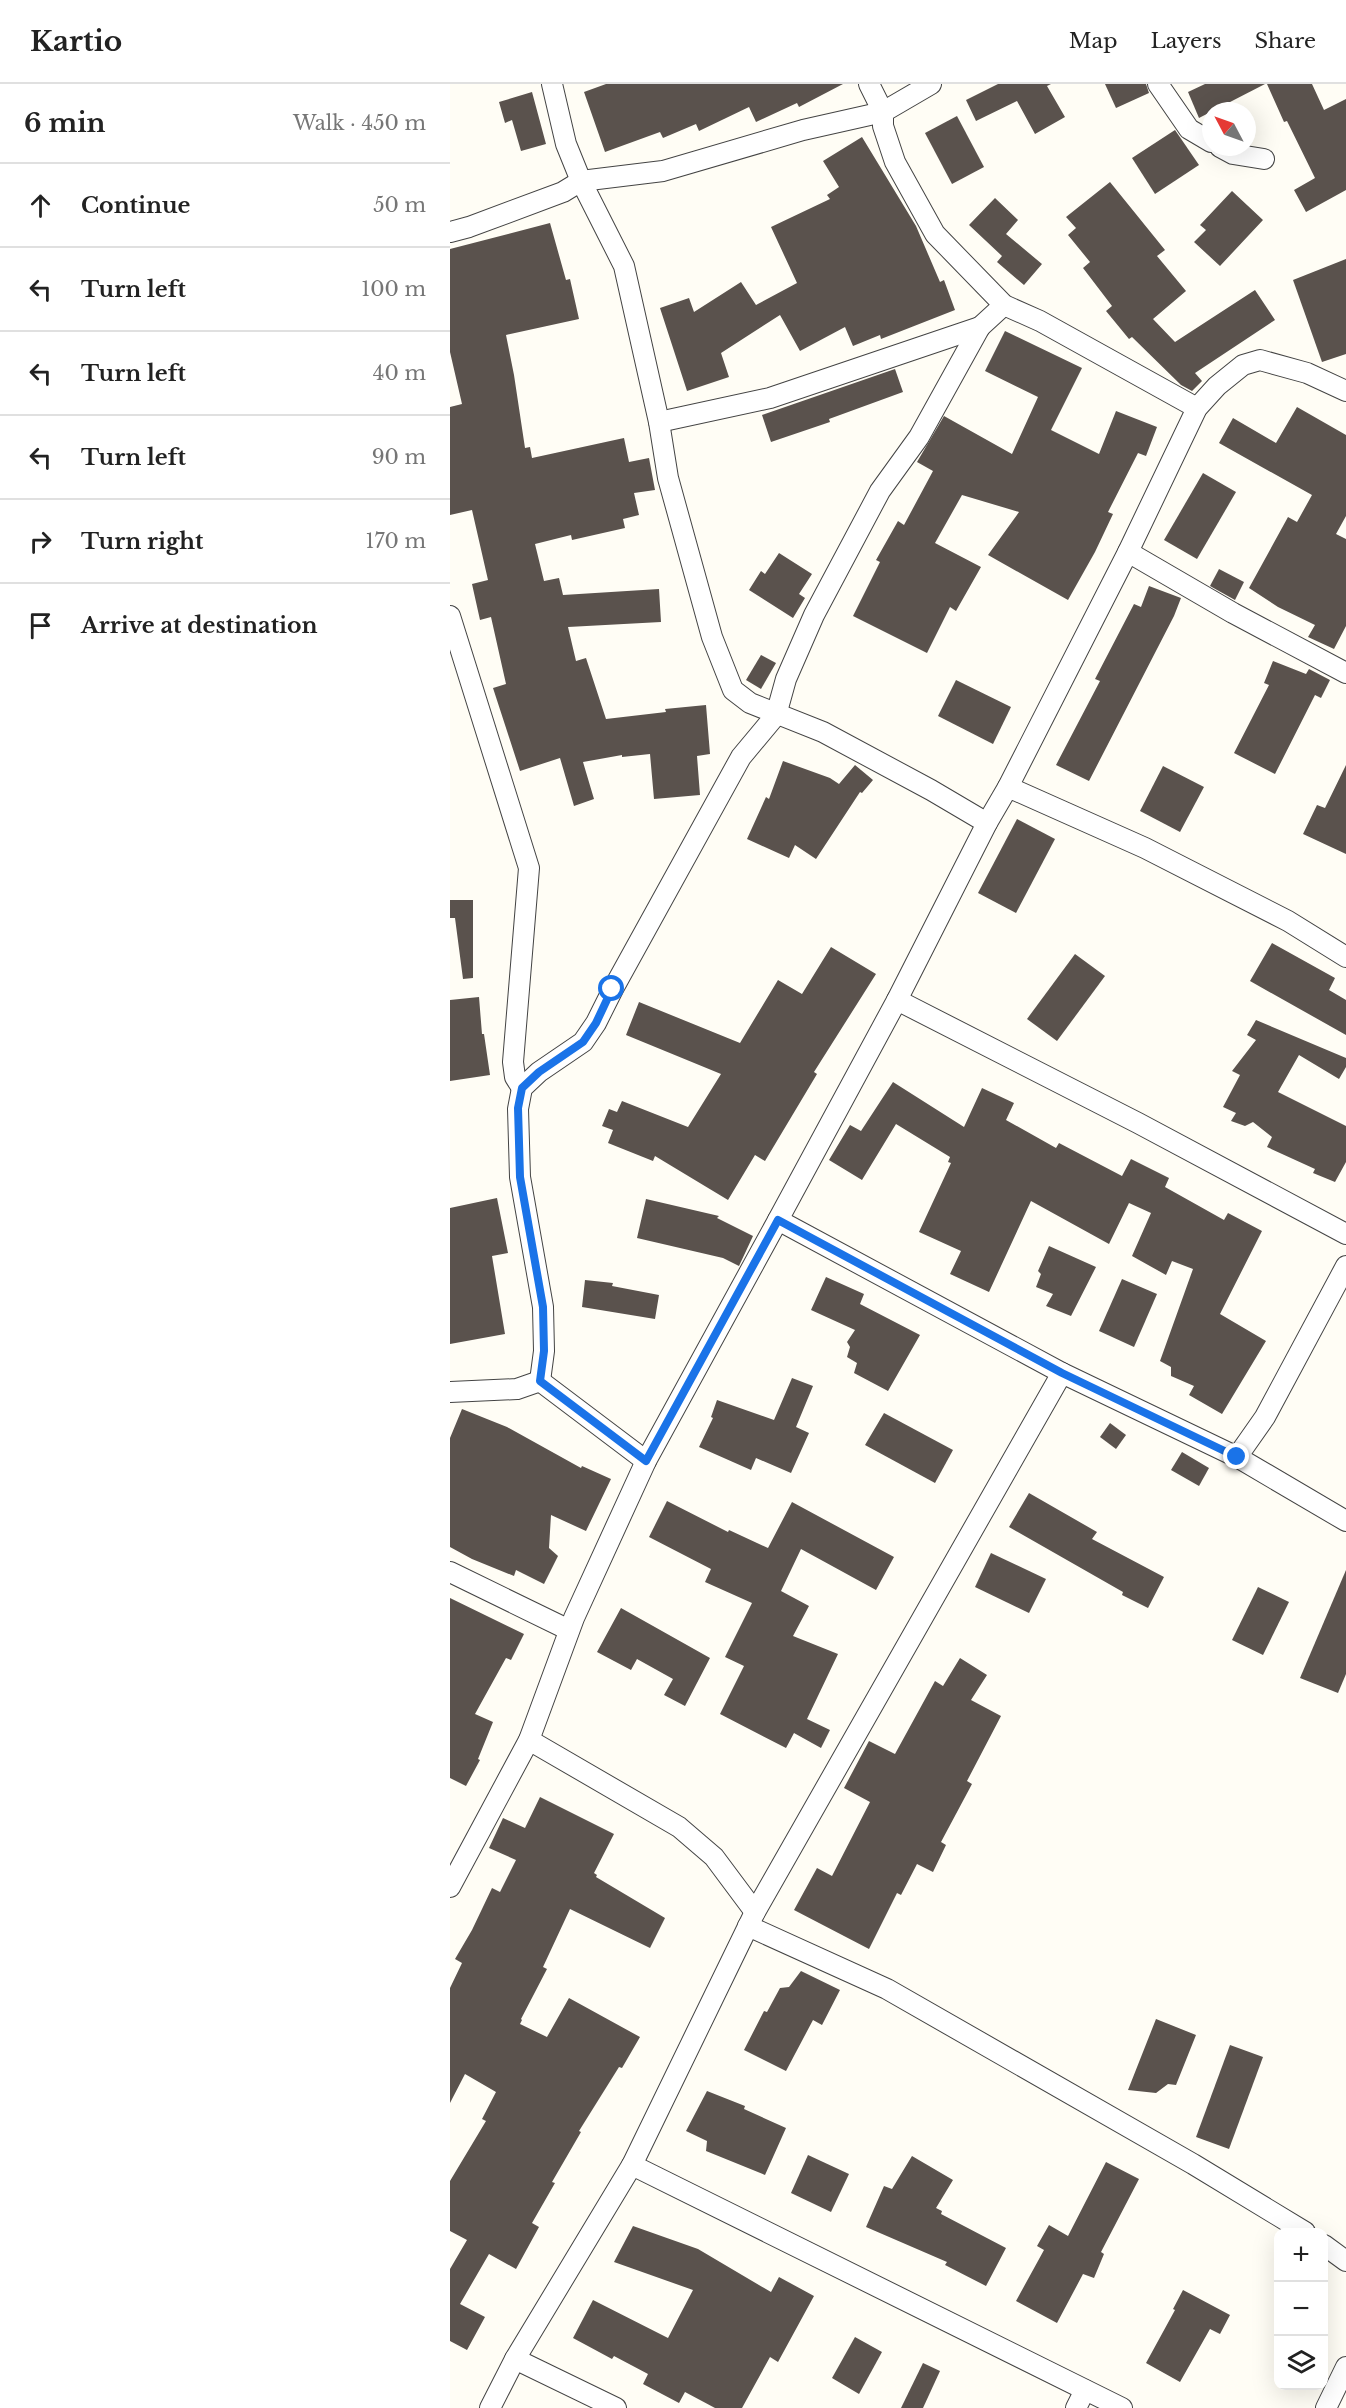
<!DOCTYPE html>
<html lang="en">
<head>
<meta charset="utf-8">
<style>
  body { margin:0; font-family:"Libre Baskerville",serif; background:#f6f6f6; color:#222 }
  .controls { position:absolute; right:18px; bottom:18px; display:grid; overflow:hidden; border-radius:12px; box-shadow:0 6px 24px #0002 }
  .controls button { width:54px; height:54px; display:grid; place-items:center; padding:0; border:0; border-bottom:2px solid #e0e0e0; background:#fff; color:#222; font:30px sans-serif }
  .compass { position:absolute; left:752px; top:18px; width:54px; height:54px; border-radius:50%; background:#fff; box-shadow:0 6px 24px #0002; rotate:311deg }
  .stop { position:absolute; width:18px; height:18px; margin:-14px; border:4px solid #1a73e8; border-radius:50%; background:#fff }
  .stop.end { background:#1a73e8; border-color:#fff; box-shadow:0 2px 6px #0008 }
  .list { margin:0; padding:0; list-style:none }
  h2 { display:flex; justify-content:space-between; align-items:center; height:78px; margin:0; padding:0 24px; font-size:26px }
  h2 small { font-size:20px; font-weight:400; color:#767676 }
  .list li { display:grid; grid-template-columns:39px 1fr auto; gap:18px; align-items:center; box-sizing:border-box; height:84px; padding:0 24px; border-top:2px solid #e0e0e0 }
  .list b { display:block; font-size:22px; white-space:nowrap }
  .list em { font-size:20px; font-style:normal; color:#767676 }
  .icon { flex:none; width:33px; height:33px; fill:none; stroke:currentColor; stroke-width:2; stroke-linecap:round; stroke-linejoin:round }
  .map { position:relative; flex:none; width:896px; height:2324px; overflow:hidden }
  header { display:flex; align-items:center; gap:36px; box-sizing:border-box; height:84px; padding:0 30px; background:#fff; border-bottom:2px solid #e0e0e0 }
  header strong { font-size:28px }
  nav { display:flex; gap:33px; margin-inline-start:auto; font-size:21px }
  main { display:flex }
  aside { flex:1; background:#fff }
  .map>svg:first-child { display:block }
  .building { fill:#5a524d }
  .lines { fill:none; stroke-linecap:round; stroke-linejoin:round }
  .minor-casing { stroke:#444; stroke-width:22 }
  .minor { stroke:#fff; stroke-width:20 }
  .route { stroke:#1a73e8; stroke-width:8 }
</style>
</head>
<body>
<header>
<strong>Kartio</strong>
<nav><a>Map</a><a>Layers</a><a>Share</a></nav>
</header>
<main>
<aside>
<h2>6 min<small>Walk · 450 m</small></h2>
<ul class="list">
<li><svg class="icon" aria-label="ahead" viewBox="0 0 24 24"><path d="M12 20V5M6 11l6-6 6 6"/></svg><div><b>Continue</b></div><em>50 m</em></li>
<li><svg class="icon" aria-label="left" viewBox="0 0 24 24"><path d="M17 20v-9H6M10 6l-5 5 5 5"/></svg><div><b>Turn left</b></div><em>100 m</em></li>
<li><svg class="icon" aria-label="left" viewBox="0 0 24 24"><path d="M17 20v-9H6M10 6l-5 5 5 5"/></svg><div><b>Turn left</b></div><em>40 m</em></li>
<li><svg class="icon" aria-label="left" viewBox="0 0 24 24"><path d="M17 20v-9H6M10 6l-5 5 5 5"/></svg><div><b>Turn left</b></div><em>90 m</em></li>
<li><svg class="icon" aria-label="right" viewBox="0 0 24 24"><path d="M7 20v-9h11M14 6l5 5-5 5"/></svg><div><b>Turn right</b></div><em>170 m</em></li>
<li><svg class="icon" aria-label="arrive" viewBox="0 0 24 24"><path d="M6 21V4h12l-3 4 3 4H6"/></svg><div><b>Arrive at destination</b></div></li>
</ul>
</aside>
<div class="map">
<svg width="896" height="2324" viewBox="0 0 896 2324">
  <rect width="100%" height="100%" fill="#fffdf5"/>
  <g class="building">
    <path d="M156,0H393L349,23L347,19L306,38L299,23L249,47L246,40L213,54L210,48L155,68L134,8Z"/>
    <path d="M548,0H601L597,2L615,33L585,50L567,17L526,37L516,16Z"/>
    <path d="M655,0H696L699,9L666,24Z"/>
    <path d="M755,0H815L749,34L738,8Z"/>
    <path d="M817,0H862L874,26L896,15V106L856,128L844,106L865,94L837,37L834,38Z"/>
    <path d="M82,8L96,60L71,67L62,36L55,39L49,18Z"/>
    <path d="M507,32L534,83L502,100L475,49Z"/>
    <path d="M725,46L749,81L705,110L682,74Z"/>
    <path d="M412,53L466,142L490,198L494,196L505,226L431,255L430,251L403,262L395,243L350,267L330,231L271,269L279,293L237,307L210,224L239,214L244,228L291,198L306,221L347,199L321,143L380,115L377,111L389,103L373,77Z"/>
    <path d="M660,98L715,166L707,172L736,207L703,235L725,258L805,206L825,236L745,289L752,297L742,307L731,301L682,253L679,255L656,227L662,222L633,184L640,178L618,151L626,144L616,133Z"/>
    <path d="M782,107L813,136L770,182L744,158L756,146L750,141Z"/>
    <path d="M545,114L568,136L556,150L592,180L574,201L547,178L552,172L519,141Z"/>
    <path d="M100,139L116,196L120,195L129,235L56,251L64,291L75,364L80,363L82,374L174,354L179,378L199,374L205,406L184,409L189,431L173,435L175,444L122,456L121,451L85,460L94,497L109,494L113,511L209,505L211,538L118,543L126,577L136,574L156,635L216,628L215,625L256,621L260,670L247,672L250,711L204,715L200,670L172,673V671L133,678L144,715L124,722L110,674L70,687L43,604L56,600L41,533L30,536L22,500L38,496L22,426L0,431V323L12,320L0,268V165Z"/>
    <path d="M896,175V270L872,278L843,196Z"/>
    <path d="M555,247L632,284L601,346L649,370L666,327L707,343L696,372L688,369L658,428L663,430L645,468L618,516L538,471L569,428L512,411L485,459L531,483L506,527L500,523L477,569L403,532L430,478L426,476L448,437L454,441L483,387L467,378L494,332L562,370L588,313L535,287Z"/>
    <path d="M445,285L453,308L379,335L380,338L321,358L312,331Z"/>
    <path d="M847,323L896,351V432L886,450L896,455V542L884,565L858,553L865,541L828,523L799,504L838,433L847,438L862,411L769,359L783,334L826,359Z"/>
    <path d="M753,389L786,408L747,475L714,456Z"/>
    <path d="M329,469L362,490L349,510L355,514L343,534L299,506L311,487L315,490Z"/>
    <path d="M769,485L794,498L785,516L760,502Z"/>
    <path d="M699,502L731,514L724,532L639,697L606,681L650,597L645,595L684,520L691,523Z"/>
    <path d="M311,571L326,579L311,605L296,596Z"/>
    <path d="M823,577L856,590L859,585L880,596L871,614L865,611L825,690L784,669L819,601L814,599Z"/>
    <path d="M506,596L561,623L543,660L488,632Z"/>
    <path d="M333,677L380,694L389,700L405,681L423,696L412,709L410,708L366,775L345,761L339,774L297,755L316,713L319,715Z"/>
    <path d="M896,681V770L853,750L867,721L875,724Z"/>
    <path d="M713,682L754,703L730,748L690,727Z"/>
    <path d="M567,735L605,755L566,829L528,809Z"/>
    <path d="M0,816H23V894L13,895L5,834H0Z"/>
    <path d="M822,859L885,894L879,906L896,916V951L800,897Z"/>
    <path d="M381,863L426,890L364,988L367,990L315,1077L305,1071L278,1116L205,1072L203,1077L158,1059L163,1046L152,1042L159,1025L167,1028L172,1017L238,1043L271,990L176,951L189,918L290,959L328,896L352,910Z"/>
    <path d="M625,870L655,892L607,957L577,935Z"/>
    <path d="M29,913L32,950H34L40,991L0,997V916Z"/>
    <path d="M806,936L896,974V983L889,995L849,971L828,1008L896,1042V1078L885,1098L863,1089L865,1085L817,1063L822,1053L803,1038L795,1042L781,1037L786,1029L773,1023L790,991L782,987L806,956L797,951Z"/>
    <path d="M443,998L514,1043L532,1004L564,1019L556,1036L606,1064L609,1059L672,1092L681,1075L719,1094L715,1103L774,1136L778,1129L812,1147L770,1230L816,1257L772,1330L739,1311L744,1302L721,1292V1283L710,1277L743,1185L722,1177L716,1191L682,1172L701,1129L679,1119L659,1160L581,1117L539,1208L500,1190L511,1167L469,1148L501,1079L498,1078L500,1073L446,1040L412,1096L379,1076L400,1041L411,1047Z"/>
    <path d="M47,1114L58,1169L42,1172L55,1250L0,1260V1124Z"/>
    <path d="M196,1115L269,1132L267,1134L303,1152L289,1182L273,1174L187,1154Z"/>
    <path d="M599,1162L646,1183L621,1232L596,1222L603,1210L586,1203L591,1190L588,1187Z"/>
    <path d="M376,1193L414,1210L410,1220L470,1251L438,1307L404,1289L407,1279L397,1273L400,1263L397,1258L405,1246L361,1226Z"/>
    <path d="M672,1195L707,1210L684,1263L649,1247Z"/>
    <path d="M135,1196L163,1199L162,1202L209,1211L205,1235L132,1223Z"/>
    <path d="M342,1294L363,1302L346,1343L359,1349L341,1389L306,1374L301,1386L249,1363L263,1334L261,1333L267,1316L324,1336Z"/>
    <path d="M12,1325L57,1343L131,1384L132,1382L161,1395L136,1447L101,1431L99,1464L108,1472L94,1500L66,1486L64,1492L22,1475L0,1463V1354Z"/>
    <path d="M434,1329L503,1366L485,1399L415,1361Z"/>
    <path d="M660,1339L676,1351L666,1365L650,1353Z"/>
    <path d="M732,1368L759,1384L749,1402L721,1386Z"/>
    <path d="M579,1409L647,1448L642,1455L714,1493L698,1524L672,1511L673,1508L559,1443Z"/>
    <path d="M217,1417L278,1448L279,1446L318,1464L342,1418L444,1473L426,1506L351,1465L331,1507L359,1522L343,1552L388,1570L357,1635L380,1646L371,1664L344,1649L336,1664L270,1630L294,1582L275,1573L302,1519L255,1498L261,1485L199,1453Z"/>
    <path d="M541,1469L596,1495L579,1529L525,1503Z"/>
    <path d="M896,1486V1590L888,1609L850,1594Z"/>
    <path d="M808,1503L839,1518L813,1571L782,1556Z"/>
    <path d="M0,1514L74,1550L61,1576L56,1574L25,1630L43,1638L28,1675L30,1676L16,1702L0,1694Z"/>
    <path d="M171,1524L260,1574L235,1622L214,1611L223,1595L187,1575L181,1586L147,1568Z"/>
    <path d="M510,1574L537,1591L521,1616L551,1632L517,1697L522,1700L491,1758L496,1761L483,1788L467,1780L451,1811L447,1809L419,1865L344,1826L367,1784L382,1792L420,1718L394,1704L419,1657L445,1670L485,1597L493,1602Z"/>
    <path d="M90,1713L164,1750L144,1789L147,1791L146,1793L215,1834L200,1864L120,1825L93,1883L97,1885L71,1935L72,1936L70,1940L97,1953L119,1914L190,1953L172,1984L169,1983L129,2047L131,2048L102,2098L105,2099L82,2139L89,2143L66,2185L39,2170L10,2220L35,2233L17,2266L0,2257V2185L17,2156L0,2147V2097L36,2037L32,2035L46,2008L15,1990L0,2019V1904L12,1879L5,1875L22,1846L42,1804L50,1808L66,1776L39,1764L53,1734L75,1744Z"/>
    <path d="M351,1887L390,1906L372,1941L363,1936L336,1987L294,1966L314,1927L317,1928L330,1904L339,1903Z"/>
    <path d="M706,1935L746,1951L726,2001L718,2000L706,2009L678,2006Z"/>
    <path d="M780,1961L813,1973L779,2065L746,2053Z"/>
    <path d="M257,2007L295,2022L294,2025L336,2044L315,2091L256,2067L257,2057L236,2047Z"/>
    <path d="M358,2071L399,2090L381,2128L341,2109Z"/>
    <path d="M462,2072L503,2096L486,2124L492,2127L491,2130L556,2164L536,2202L495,2181L497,2178L416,2143L434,2102L442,2105Z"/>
    <path d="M656,2078L689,2095L651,2168L654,2170L644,2194L633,2190L607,2239L566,2217L594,2166L587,2162L599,2141L618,2152Z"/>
    <path d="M183,2142L248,2165L321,2208L329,2193L364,2212L328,2278L320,2273L292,2324H265L235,2308L229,2319L193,2300L198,2290L164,2272L162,2275L123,2254L143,2216L218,2254L232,2227L243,2206L164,2178Z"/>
    <path d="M733,2206L780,2231L770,2250L760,2245L730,2298L696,2279L725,2226L723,2225Z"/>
    <path d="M405,2253L432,2268L409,2310L382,2294Z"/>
    <path d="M473,2279L490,2287L473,2324H451Z"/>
  </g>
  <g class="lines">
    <defs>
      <g id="minor">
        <path d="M102,0L116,60L131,97L174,182L209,338L218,394L262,553L283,606L300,619L373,648L481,706L537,739"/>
        <path d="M419,0L433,28V42L445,78L485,150L554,221L590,237L747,324"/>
        <path d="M708,0L739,45L761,58"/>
        <path d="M770,63L783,70L814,75"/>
        <path d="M0,148L19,143L113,108L131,97L213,87L353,46L433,28L481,0"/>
        <path d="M209,338L320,314L530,243"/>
        <path d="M678,468L783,529L896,589"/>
        <path d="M0,532L79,784L63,978L65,993L72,1004"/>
        <path d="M558,703L678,468L747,324L767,302L793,281L810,276L857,289L896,307"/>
        <path d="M447,916L688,1039L896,1150"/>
        <path d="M328,1136L447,916L537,739L558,703L695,764L838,837L896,873"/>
        <path d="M90,1297L94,1267L93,1223L70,1093L68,1025L72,1004L89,988L133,958L146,939L163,905L291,673L326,631L336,595L364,531L430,407L469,353L530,243L554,221"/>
        <path d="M90,1297L196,1377"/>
        <path d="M0,1308L67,1305L90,1297"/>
        <path d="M787,1373L815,1333L896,1182"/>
        <path d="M0,1488L119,1546"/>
        <path d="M79,1656L229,1743L264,1773L305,1828"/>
        <path d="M0,1803L79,1656L124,1534L196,1377L328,1136L612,1289L787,1373L896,1437"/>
        <path d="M298,1842L437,1905L743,2080L855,2148"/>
        <path d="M182,2081L672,2324"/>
        <path d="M874,2161L896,2177"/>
        <path d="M65,2275L166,2324"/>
        <path d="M40,2324L65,2275L182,2081L305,1828L612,1289"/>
        <path d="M626,2324L635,2306"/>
        <path d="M876,2324L896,2283"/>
      </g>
    </defs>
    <use href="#minor" class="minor-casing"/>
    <use href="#minor" class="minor"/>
  </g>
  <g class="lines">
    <path class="route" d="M162,905L146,939L133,958L89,988L72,1004L68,1024L70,1093L93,1223L94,1267L90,1297L196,1377L328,1136L612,1289L787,1373"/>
  </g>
</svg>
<div class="controls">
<button>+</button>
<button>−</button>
<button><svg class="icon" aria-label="layers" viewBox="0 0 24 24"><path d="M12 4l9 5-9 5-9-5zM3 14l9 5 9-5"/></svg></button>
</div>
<svg class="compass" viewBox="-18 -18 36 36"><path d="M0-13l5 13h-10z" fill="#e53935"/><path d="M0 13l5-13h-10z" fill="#767676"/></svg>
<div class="stop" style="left:162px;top:905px"></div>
<div class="stop end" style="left:787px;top:1373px"></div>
</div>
</main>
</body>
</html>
